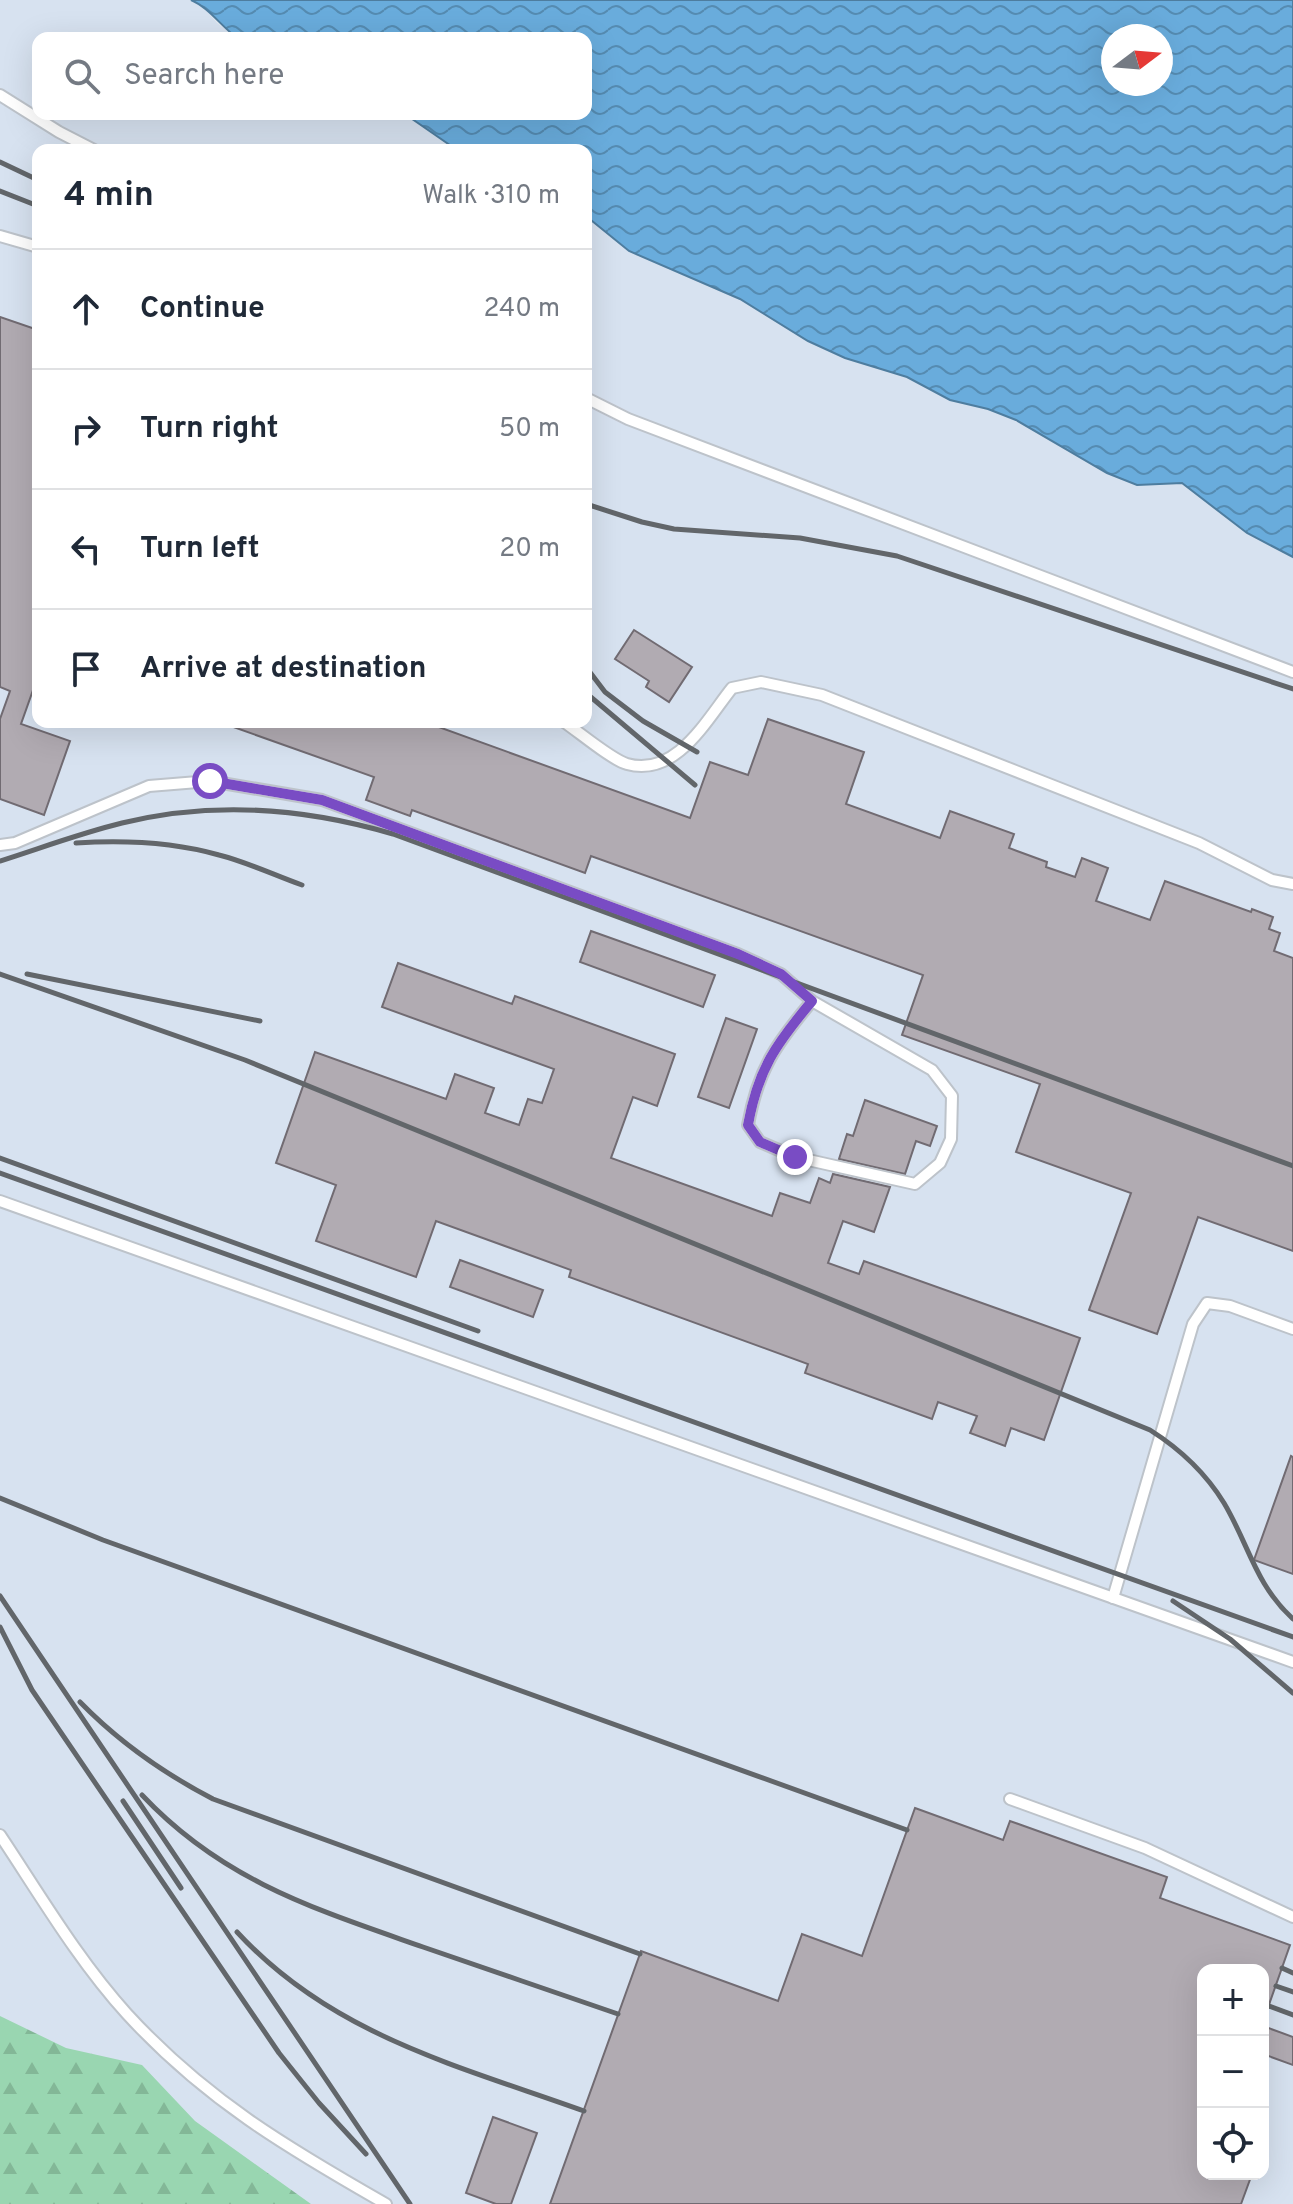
<!DOCTYPE html>
<html lang="en">
<head>
<meta charset="utf-8">
<style>
  body { margin:0; font-family:Overpass,sans-serif; background:#f2f2f3; color:#1f2937 }
  .controls { position:absolute; right:24px; bottom:24px; display:grid; overflow:hidden; border-radius:16px; box-shadow:0 8px 32px #0002 }
  .controls button { width:72px; height:72px; display:grid; place-items:center; padding:0; border:0; border-bottom:2px solid #e0e1e3; background:#fff; color:#1f2937; font:40px sans-serif }
  .compass { position:absolute; left:1101px; top:24px; width:72px; height:72px; border-radius:50%; background:#fff; box-shadow:0 8px 32px #0002; rotate:74deg }
  .stop { position:absolute; width:24px; height:24px; margin:-18px; border:6px solid #794cc4; border-radius:50%; background:#fff }
  .stop.end { background:#794cc4; border-color:#fff; box-shadow:0 2px 8px #0008 }
  .list { margin:0; padding:0; list-style:none }
  h2 { display:flex; justify-content:space-between; align-items:center; height:104px; margin:0; padding:0 32px; font-size:34px }
  h2 small { font-size:26px; font-weight:400; color:#747a83 }
  .list li { display:grid; grid-template-columns:52px 1fr auto; gap:24px; align-items:center; box-sizing:border-box; height:120px; padding:0 32px; border-top:2px solid #e0e1e3 }
  .list b { display:block; font-size:30px; white-space:nowrap }
  .list em { font-size:26px; font-style:normal; color:#747a83 }
  .icon { flex:none; width:44px; height:44px; fill:none; stroke:currentColor; stroke-width:2; stroke-linecap:round; stroke-linejoin:round }
  .map { position:relative; flex:none; width:1293px; height:2204px; overflow:hidden }
  .search { position:absolute; background:#fff; box-shadow:0 8px 32px #0002; left:32px; top:32px; width:560px; height:88px; display:flex; align-items:center; gap:20px; box-sizing:border-box; padding:0 28px; border-radius:16px; color:#747a83; font-size:30px }
  .panel { position:absolute; background:#fff; box-shadow:0 8px 32px #0002; left:32px; top:144px; width:560px; height:584px; border-radius:16px }
  .map>svg:first-child { display:block }
  .built { fill:#d7e2f0; fill-rule:evenodd }
  .forest { fill:url(#forest-firs) }
  .water { fill:url(#water-waves); stroke:#4e7d9f; stroke-width:2; fill-rule:evenodd }
  .building { fill:#b1abb2; stroke:#716b72; stroke-width:2 }
  .lines { fill:none; stroke-linecap:round; stroke-linejoin:round }
  .service-casing { stroke:#bdc3ca; stroke-width:14 }
  .service { stroke:#fff; stroke-width:10 }
  .rail { stroke:#62666a; stroke-width:5 }
  .route { stroke:#794cc4; stroke-width:10 }
</style>
</head>
<body>
<div class="map">
<svg width="1293" height="2204" viewBox="0 0 1293 2204">
  <defs>
    <pattern id="forest-firs" width="22" height="20" patternUnits="userSpaceOnUse" patternTransform="scale(2)"><rect width="22" height="20" fill="#99d6b1"/><path d="M5 1l3.5 6h-7zM16 11l3.5 6h-7z" fill="#83b797"/></pattern>
    <pattern id="water-waves" width="16" height="10" patternUnits="userSpaceOnUse" patternTransform="scale(2)"><rect width="16" height="10" fill="#69acdc"/><path d="M0 5q4-4 8 0t8 0" fill="none" stroke="#558bb1"/></pattern>
  </defs>
  <rect width="100%" height="100%" fill="#e5ebf2"/>
  <path class="built" d="M0,0H191L201,4L217,23L237,38H38V114H405L457,150H38V722H586V216L629,251L740,299L808,341L845,358L907,377L950,400L988,409L1016,420L1107,473L1137,485L1182,483L1247,533L1293,557V2204H0ZM1203,1970H1263V2174H1203Z"/>
  <path class="forest" d="M0,2016L66,2048L142,2065L195,2121L311,2204H0Z"/>
  <path class="water" d="M191,0H1293V557L1247,533L1182,483L1137,485L1107,473L1016,420L988,409L950,400L907,377L845,358L808,341L740,299L629,251L586,216V150H457L405,114H586V38H237C221,26 208,7 191,0ZM1113,36H1161V84H1113Z"/>
  <g class="building">
    <path d="M0,317L38,330V676L21,724L70,741L44,815L0,799V719L10,691L0,687Z"/>
    <path d="M634,630L692,667L669,702L646,687L649,681L615,659Z"/>
    <path d="M768,719L864,752L846,804L940,838L950,811L1014,834L1009,848L1047,862L1046,867L1075,877L1082,858L1108,868L1096,901L1150,920L1165,881L1251,912L1252,909L1273,917L1269,929L1280,933L1274,951L1293,958V1251L1198,1217L1157,1334L1089,1310L1131,1193L1016,1152L1040,1084L902,1035L923,975L591,856L585,873L412,810L410,816L366,800L374,777L225,724L425,722L690,818L710,762L748,775Z"/>
    <path d="M591,931L715,975L703,1007L580,962Z"/>
    <path d="M398,963L512,1004L515,996L675,1054L657,1106L633,1097L611,1158L772,1216L780,1193L810,1203L819,1178L830,1183L833,1174L890,1187L874,1232L843,1221L828,1263L859,1274L864,1261L1080,1338L1044,1440L1011,1428L1005,1446L970,1433L977,1416L938,1402L932,1419L805,1373L808,1364L569,1277L571,1270L436,1221L416,1277L316,1241L336,1185L276,1163L315,1052L446,1099L455,1074L494,1088L485,1113L519,1125L528,1099L542,1103L554,1069L382,1007Z"/>
    <path d="M726,1018L757,1029L729,1108L698,1097Z"/>
    <path d="M865,1100L937,1126L930,1146L916,1141L905,1174L839,1159L847,1134L853,1136Z"/>
    <path d="M460,1260L543,1290L533,1317L450,1287Z"/>
    <path d="M1291,1456L1293,1457V1574L1254,1560Z"/>
    <path d="M915,1808L1003,1840L1010,1821L1167,1877L1160,1898L1290,1945L1265,2016L1263,2015V1970H1203V2174H1252L1241,2204H550L641,1951L778,2001L802,1934L862,1956Z"/>
    <path d="M1263,2026L1293,2037V2065L1263,2054Z"/>
    <path d="M493,2117L537,2133L511,2204H496L466,2193Z"/>
  </g>
  <g class="lines">
    <defs>
      <g id="service">
        <path d="M0,95L59,132L94,150"/>
        <path d="M0,236L38,247"/>
        <path d="M586,398L628,419L1293,672"/>
        <path d="M564,722C579,732 612,760 627,764C676,778 707,719 732,688L761,682L822,695L1199,843L1272,880L1293,884"/>
        <path d="M0,845L15,843L149,786L210,781L322,800L738,954L781,974L812,1001L932,1070L952,1096L951,1139L940,1163L915,1184L795,1157L760,1142L748,1125C758,1069 776,1044 812,1001"/>
        <path d="M0,1201L1293,1662"/>
        <path d="M1113,1598L1193,1324L1207,1303L1230,1306L1293,1329"/>
        <path d="M1010,1799L1145,1848L1293,1917"/>
        <path d="M0,1835C40,1895 78,1960 127,2014C205,2099 286,2147 386,2204"/>
      </g>
    </defs>
    <use href="#service" class="service-casing"/>
    <use href="#service" class="service"/>
    <g class="rail">
      <path d="M0,162L38,180"/>
      <path d="M0,191L38,206"/>
      <path d="M586,504L642,522L674,529L800,538L897,556L1293,689"/>
      <path d="M586,667L605,692L643,721L697,752"/>
      <path d="M586,693L695,785"/>
      <path d="M76,843C123,840 173,842 219,855C247,862 274,875 302,885"/>
      <path d="M0,861C41,848 81,833 122,823C212,801 305,808 393,834L1293,1166"/>
      <path d="M0,974L245,1060L1150,1430C1180,1449 1205,1472 1224,1503C1249,1545 1255,1584 1293,1619"/>
      <path d="M27,974L260,1021"/>
      <path d="M0,1158L478,1331"/>
      <path d="M0,1173L1293,1637"/>
      <path d="M0,1498L103,1540L907,1830"/>
      <path d="M0,1596L410,2204"/>
      <path d="M1173,1601L1230,1639L1293,1693"/>
      <path d="M0,1627L32,1690L279,2053L319,2103L366,2154"/>
      <path d="M80,1702C119,1742 163,1773 213,1799L640,1954"/>
      <path d="M142,1795C223,1881 315,1909 423,1947C488,1969 553,1992 618,2014"/>
      <path d="M123,1801L181,1888"/>
      <path d="M237,1932C332,2035 456,2065 584,2111"/>
      <path d="M1282,1968L1293,1973"/>
      <path d="M1276,1986L1293,1992"/>
      <path d="M1269,2006L1293,2015"/>
    </g>
  </g>
  <g class="lines">
    <path class="route" d="M210,781L322,800L738,954L781,974L812,1001C776,1044 758,1069 748,1125L760,1142L795,1157"/>
  </g>
</svg>
<div class="controls">
<button>+</button>
<button>−</button>
<button><svg class="icon" aria-label="locate" viewBox="0 0 24 24"><circle cx="12" cy="12" r="6"/><path d="M12 2v4M12 18v4M2 12h4M18 12h4"/></svg></button>
</div>
<svg class="compass" viewBox="-18 -18 36 36"><path d="M0-13l5 13h-10z" fill="#e53935"/><path d="M0 13l5-13h-10z" fill="#747a83"/></svg>
<div class="stop" style="left:210px;top:781px"></div>
<div class="stop end" style="left:795px;top:1157px"></div>
<div class="search"><svg class="icon" aria-label="search" viewBox="0 0 24 24"><circle cx="10" cy="10" r="6"/><path d="M15 15l6 6"/></svg>Search here</div>
<section class="panel">
<h2>4 min<small>Walk · 310 m</small></h2>
<ul class="list">
<li><svg class="icon" aria-label="ahead" viewBox="0 0 24 24"><path d="M12 20V5M6 11l6-6 6 6"/></svg><div><b>Continue</b></div><em>240 m</em></li>
<li><svg class="icon" aria-label="right" viewBox="0 0 24 24"><path d="M7 20v-9h11M14 6l5 5-5 5"/></svg><div><b>Turn right</b></div><em>50 m</em></li>
<li><svg class="icon" aria-label="left" viewBox="0 0 24 24"><path d="M17 20v-9H6M10 6l-5 5 5 5"/></svg><div><b>Turn left</b></div><em>20 m</em></li>
<li><svg class="icon" aria-label="arrive" viewBox="0 0 24 24"><path d="M6 21V4h12l-3 4 3 4H6"/></svg><div><b>Arrive at destination</b></div></li>
</ul>
</section>
</div>
</body>
</html>
